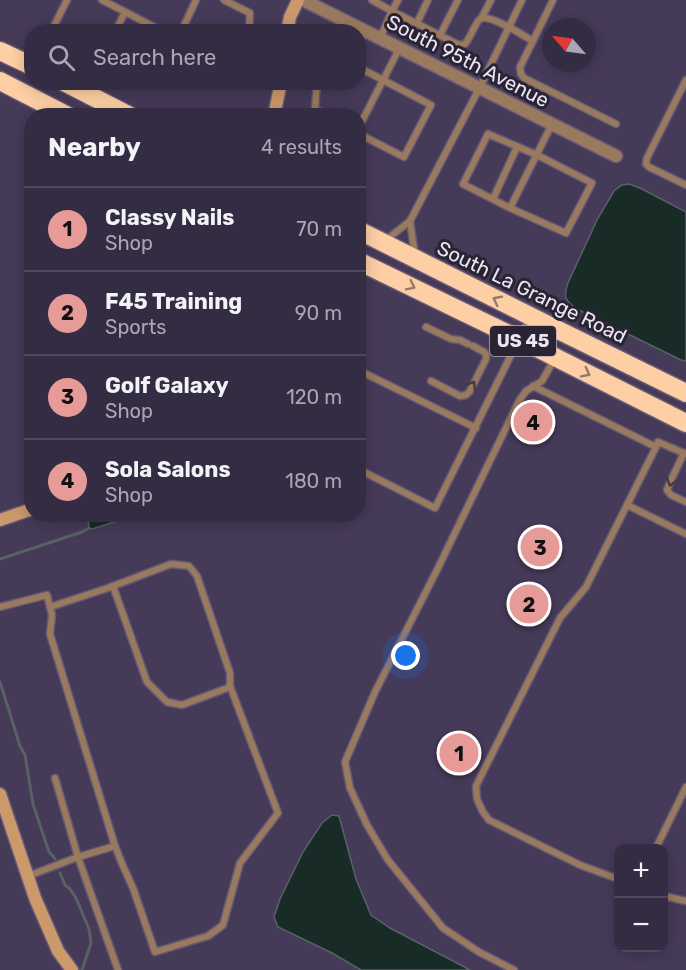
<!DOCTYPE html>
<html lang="en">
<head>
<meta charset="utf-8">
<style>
  body { margin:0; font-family:Rubik,sans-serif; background:#3f384e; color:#f1f3f6 }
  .controls { position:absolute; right:18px; bottom:18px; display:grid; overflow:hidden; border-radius:12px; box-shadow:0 3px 15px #0003 }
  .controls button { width:54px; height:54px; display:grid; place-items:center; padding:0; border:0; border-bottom:2px solid #4e485c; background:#342c43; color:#f1f3f6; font:30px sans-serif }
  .compass { position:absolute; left:542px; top:18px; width:54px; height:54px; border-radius:50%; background:#342c43; box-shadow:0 3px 15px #0003; rotate:298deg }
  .you { position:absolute; left:406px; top:656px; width:21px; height:21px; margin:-15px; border:4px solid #fff; border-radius:50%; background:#1a73e8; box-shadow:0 0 0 9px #1a73e833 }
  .badge { display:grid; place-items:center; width:39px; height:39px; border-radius:50%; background:#e69b98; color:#111; font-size:20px; font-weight:700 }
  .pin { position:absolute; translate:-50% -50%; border:3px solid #fff; box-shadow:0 2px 6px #0006 }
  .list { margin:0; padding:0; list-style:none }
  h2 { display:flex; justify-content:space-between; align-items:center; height:78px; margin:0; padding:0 24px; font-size:26px }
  h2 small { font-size:20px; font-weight:400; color:#a9a7b2 }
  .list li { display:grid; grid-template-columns:39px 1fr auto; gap:18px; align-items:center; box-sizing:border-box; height:84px; padding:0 24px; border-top:2px solid #4e485c }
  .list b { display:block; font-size:22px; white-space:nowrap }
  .list p { margin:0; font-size:20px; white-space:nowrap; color:#a9a7b2 }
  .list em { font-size:20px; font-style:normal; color:#a9a7b2 }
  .icon { flex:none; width:33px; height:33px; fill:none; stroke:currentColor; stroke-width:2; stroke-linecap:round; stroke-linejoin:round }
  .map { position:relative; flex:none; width:686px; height:970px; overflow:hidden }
  .search { position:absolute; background:#342c43; box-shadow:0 3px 15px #0003; left:24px; top:24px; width:342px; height:66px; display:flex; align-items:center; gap:15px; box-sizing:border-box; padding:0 21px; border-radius:24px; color:#a9a7b2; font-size:22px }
  .panel { position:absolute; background:#342c43; box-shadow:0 3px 15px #0003; left:24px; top:108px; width:342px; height:414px; border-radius:24px }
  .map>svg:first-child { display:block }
  .water { fill:#182b27; stroke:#576265; stroke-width:1.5 }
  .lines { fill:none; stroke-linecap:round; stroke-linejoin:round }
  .stream { stroke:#576265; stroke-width:3 }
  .lane-casing { stroke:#645975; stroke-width:9 }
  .street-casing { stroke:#645975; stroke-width:15 }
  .secondary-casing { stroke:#645975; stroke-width:15 }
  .highway-casing { stroke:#645975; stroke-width:21 }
  .lane { stroke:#9a7a5e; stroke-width:6 }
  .street { stroke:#9a7a5e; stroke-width:12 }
  .secondary { stroke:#cc996b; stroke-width:12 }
  .highway { stroke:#fecfa5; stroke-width:18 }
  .oneway { stroke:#947a6c }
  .oneway2 { stroke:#463a3d }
  .labels { text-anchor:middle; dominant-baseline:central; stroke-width:6; stroke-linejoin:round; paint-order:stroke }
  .shield { fill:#2a2432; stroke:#b1aabc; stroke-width:1.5 }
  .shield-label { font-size:18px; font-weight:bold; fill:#ebe4f7 }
  .street-label { font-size:20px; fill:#ebe4f7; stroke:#2a2432 }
</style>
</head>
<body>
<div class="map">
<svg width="686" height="970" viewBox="0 0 686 970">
  <rect width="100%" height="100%" fill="#463a59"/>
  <g class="water">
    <path d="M629,184L642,189L686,212V361L681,360L577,309C565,300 563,298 568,283L598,218L614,191L622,185Z"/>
    <path d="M88,515V514L133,515L130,517L92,529L89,528Z"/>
    <path d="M332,815L339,816L356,879L371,915L390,928L470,970H361L332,953L278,927L274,917L280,899L303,852L322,823Z"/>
  </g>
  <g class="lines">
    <g class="stream">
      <path d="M0,559L82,532L89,528"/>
      <path d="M0,682L20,746L25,755L33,804L49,852L53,856L55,859"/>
      <path d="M60,873L65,885L70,889L76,898L89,929L91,943L82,970"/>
    </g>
    <defs>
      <g id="lane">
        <path d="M102,0L164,32"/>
        <path d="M224,0L250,13L249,32"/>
        <path d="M372,0L392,11L380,38"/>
        <path d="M398,0L392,11L457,44L462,45L465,44C471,37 475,23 480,19C489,13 524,36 533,41L520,67L521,74L524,78L616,124"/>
        <path d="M482,17L491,0"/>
        <path d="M417,23L428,0"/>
        <path d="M51,32L67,0"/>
        <path d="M115,32L125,12"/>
        <path d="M181,32L196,0"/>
        <path d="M440,35L458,0"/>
        <path d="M533,41L553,0"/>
        <path d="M358,67L431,105L404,157L363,136L359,129"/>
        <path d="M686,80L647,158L646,164L649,167L686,185"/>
        <path d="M317,82L315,109L330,116"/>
        <path d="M358,129L399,49"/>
        <path d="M493,199L517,147"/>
        <path d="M510,208L463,184L488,134L537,155L592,183L566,233L510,208L552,124"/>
        <path d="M410,221L415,256"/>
        <path d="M386,240L410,221L479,89L522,0"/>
        <path d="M426,327L451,339L460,340L468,344"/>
        <path d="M358,370L476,428"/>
        <path d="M431,381L460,396L466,395L470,391L486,359V355L484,352L473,346"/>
        <path d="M533,386L656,447L586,587L560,618L476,786L477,799L483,812L489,820L580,865L618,879"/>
        <path d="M656,447L658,442L686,454"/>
        <path d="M684,453L671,480L667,490L671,495L686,502"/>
        <path d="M358,469L435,508L530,317"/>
        <path d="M627,505L686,534"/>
        <path d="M113,586L147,682L167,702L182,705L230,687"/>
        <path d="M0,607L47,595L52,615L50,634L115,846L78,857L55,778"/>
        <path d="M50,607L108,588L171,564L189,566L197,576L230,673V686L278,813L240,863L223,925L208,936L155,952L133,888L123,866L115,846"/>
        <path d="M656,848L686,787"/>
        <path d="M28,876L78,857L118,970"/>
        <path d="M664,896L686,901"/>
        <path d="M514,970L479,952L443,928L388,860L367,825L350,788L345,762L375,692L437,570L519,401L526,391L542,381L555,358"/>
      </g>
      <path id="street" d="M303,0L616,156"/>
      <g id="secondary">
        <path d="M287,32L290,17L298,0"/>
        <path d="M274,116L281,82"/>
        <path d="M0,520L32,509"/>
        <path d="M0,794L35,898L58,951L72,970"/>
      </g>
      <g id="highway">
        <path d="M0,51L32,66"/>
        <path d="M0,81L68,116"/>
        <path d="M64,82L130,116"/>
        <path d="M358,230L550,326L686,393"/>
        <path d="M358,261L519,339L686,423"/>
      </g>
    </defs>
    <use href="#lane" class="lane-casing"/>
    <use href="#street" class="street-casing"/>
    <use href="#secondary" class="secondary-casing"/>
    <use href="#highway" class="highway-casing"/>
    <use href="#lane" class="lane"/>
    <use href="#street" class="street"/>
    <use href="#secondary" class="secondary"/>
    <use href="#highway" class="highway"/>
  </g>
  <defs><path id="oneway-chevron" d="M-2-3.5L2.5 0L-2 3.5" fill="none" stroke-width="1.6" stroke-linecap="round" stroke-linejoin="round" transform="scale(1.5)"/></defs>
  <g class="oneway">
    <use href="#oneway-chevron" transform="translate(411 286) rotate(26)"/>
    <use href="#oneway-chevron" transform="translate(497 300) rotate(-153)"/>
    <use href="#oneway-chevron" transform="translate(586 373) rotate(27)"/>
  </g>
  <g class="oneway2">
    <use href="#oneway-chevron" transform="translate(472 385) rotate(-59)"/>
    <use href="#oneway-chevron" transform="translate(671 482) rotate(108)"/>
  </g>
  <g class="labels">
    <rect class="shield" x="490" y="326" width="66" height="30" rx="4.5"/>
    <g class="shield-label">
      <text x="523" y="341">US 45</text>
    </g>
    <g class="street-label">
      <text transform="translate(468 61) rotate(27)">South 95th Avenue</text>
      <text transform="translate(532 292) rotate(26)">South La Grange Road</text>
    </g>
  </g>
</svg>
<div class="controls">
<button>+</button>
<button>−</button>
</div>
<svg class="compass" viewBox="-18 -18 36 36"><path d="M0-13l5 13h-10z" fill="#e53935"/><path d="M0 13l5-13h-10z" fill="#a9a7b2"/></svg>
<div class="you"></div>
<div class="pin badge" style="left:459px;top:753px">1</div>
<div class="pin badge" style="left:529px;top:604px">2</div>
<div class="pin badge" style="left:540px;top:547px">3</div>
<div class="pin badge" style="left:533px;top:422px">4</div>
<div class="search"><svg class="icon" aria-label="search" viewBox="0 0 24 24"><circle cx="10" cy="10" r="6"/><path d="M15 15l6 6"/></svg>Search here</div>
<section class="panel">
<h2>Nearby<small>4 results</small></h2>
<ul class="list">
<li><span class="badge">1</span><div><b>Classy Nails</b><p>Shop</p></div><em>70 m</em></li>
<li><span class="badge">2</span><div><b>F45 Training</b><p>Sports</p></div><em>90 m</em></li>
<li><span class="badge">3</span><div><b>Golf Galaxy</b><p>Shop</p></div><em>120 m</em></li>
<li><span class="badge">4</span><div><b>Sola Salons</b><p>Shop</p></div><em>180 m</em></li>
</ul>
</section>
</div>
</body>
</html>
